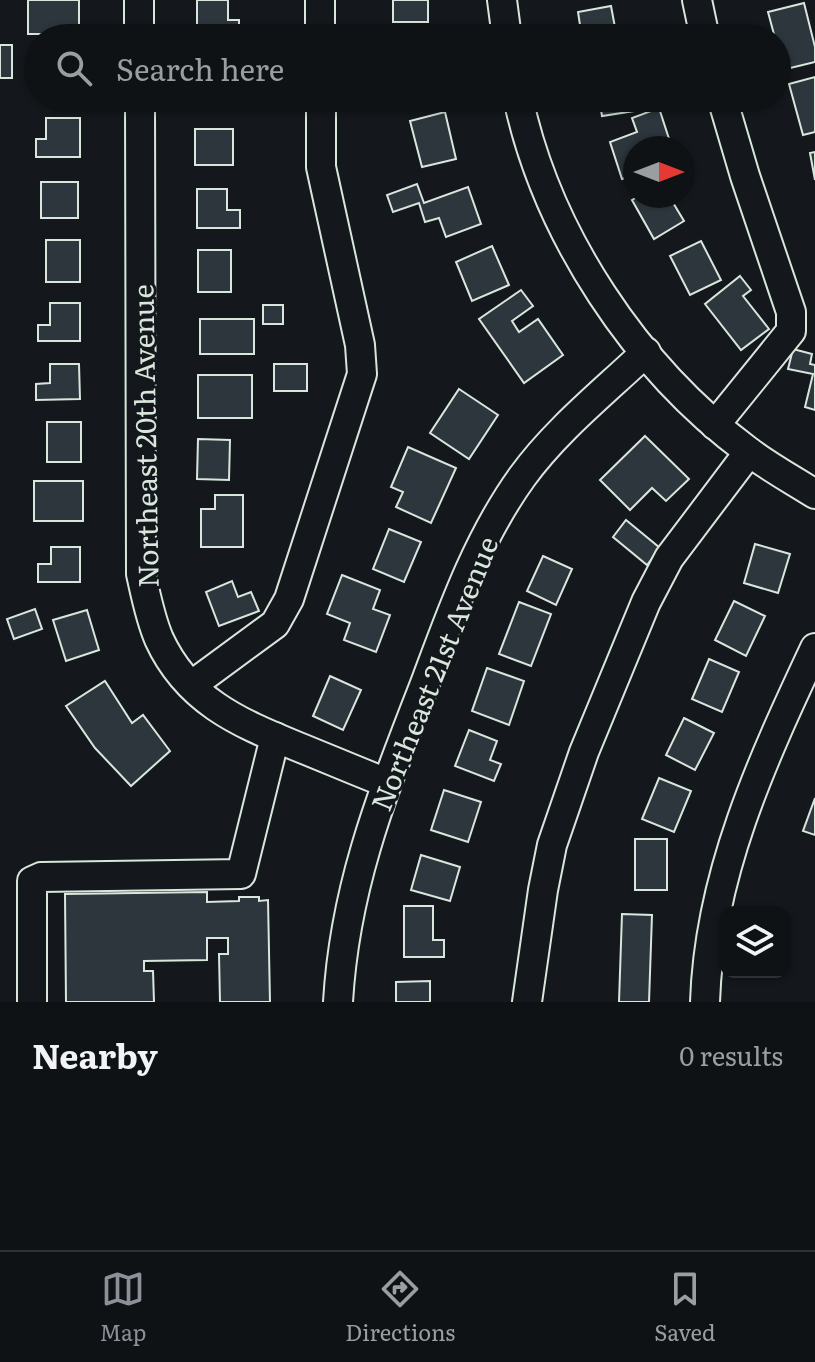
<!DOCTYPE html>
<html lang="en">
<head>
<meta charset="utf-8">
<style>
  body { margin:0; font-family:Literata,serif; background:#181b1e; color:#f1f3f6 }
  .controls { position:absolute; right:24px; bottom:24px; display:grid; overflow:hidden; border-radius:16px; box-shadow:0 2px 6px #0004 }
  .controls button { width:72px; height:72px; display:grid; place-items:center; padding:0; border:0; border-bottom:2px solid #2f3234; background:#0f1215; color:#f1f3f6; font:40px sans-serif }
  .compass { position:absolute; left:623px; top:136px; width:72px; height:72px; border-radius:50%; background:#0f1215; box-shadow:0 2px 6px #0004; rotate:90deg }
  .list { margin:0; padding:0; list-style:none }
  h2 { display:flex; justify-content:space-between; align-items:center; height:104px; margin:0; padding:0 32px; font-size:34px }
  h2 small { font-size:26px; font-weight:400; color:#9b9ea0 }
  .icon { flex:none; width:44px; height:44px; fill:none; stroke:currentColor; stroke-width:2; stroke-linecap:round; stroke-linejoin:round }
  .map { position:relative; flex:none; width:815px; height:1002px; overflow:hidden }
  .search { position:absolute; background:#0f1215; box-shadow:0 2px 6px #0004; left:24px; right:24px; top:24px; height:88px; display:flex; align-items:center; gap:20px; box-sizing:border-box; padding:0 28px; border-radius:44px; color:#9b9ea0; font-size:30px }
  .sheet { height:248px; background:#0f1215 }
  nav { display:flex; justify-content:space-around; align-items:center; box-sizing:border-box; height:112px; border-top:2px solid #2f3234; background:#0f1215; font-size:22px; color:#9b9ea0 }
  nav a { display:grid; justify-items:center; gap:4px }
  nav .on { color:#8c9099 }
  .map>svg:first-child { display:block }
  .building { fill:#2c363c; stroke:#d8e6dc; stroke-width:2 }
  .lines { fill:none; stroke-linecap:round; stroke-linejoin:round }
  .minor-casing { stroke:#d8e6dc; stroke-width:32 }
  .minor { stroke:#14181c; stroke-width:28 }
  .labels { text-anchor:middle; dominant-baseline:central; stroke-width:6; stroke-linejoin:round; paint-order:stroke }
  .street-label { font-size:28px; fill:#d8e6dc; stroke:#14181c }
</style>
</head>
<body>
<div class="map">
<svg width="815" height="1002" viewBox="0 0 815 1002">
  <rect width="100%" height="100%" fill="#14181c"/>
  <g class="building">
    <rect x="28" y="0" width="51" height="34"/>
    <path d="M197,0H228V20H239V38H197Z"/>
    <rect x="393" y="0" width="35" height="22"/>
    <path d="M804,3L815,47V62L782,70L777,38H775L768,12Z"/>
    <path d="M611,6L617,38H582L578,12Z"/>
    <path d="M429,30L430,38H376Z"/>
    <rect x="0" y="45" width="12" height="33"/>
    <path d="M815,77V132L803,135L789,84Z"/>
    <rect x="195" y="98" width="33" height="6"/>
    <path d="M599,98H633L635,111L602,116Z"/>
    <path d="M659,108L672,148H635V175L622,179L610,142L637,132L632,118Z"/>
    <path d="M445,112L456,159L422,167L410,121Z"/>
    <path d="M46,118H80V157H36V139H46Z"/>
    <rect x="195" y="129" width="38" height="36"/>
    <path d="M815,152V180L810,153Z"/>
    <rect x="41" y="182" width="37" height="36"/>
    <path d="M417,184L424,203L468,187L481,224L446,237L439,218L425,222L419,203L393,212L387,195Z"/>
    <path d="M197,189H227V210H240V228H197Z"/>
    <path d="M639,196H669L684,221L654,239L632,200Z"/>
    <rect x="46" y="240" width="34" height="42"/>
    <path d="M701,241L721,280L690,295L670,256Z"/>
    <path d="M492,246L509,285L472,301L456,262Z"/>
    <rect x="198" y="250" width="33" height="42"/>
    <path d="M740,276L751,290L743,296L769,329L741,350L705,304Z"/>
    <path d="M521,290L533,306L512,321L519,332L538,319L563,355L524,383L479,319Z"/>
    <path d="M50,303H80V341H38V325H50Z"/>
    <rect x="263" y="305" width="20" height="19"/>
    <rect x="200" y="319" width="54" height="35"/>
    <path d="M793,349L812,354L810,364L815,365V410L805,407L813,374L788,369Z"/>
    <path d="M50,364H79L80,399L36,400V384L50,383Z"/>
    <rect x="274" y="364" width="33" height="27"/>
    <rect x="198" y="375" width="54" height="43"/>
    <path d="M459,389L498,415L469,459L430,433Z"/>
    <rect x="47" y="422" width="34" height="40"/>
    <path d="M645,436L689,479L666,501L652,488L630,510L600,480Z"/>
    <path d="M198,439L230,440L229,480L197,479Z"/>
    <path d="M408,447L456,468L431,523L396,507L403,492L391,487Z"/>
    <rect x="34" y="481" width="49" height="40"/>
    <path d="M215,495H243V547H201V509H215Z"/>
    <path d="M626,520L660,548L647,565L613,537Z"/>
    <path d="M389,529L421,542L404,582L373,569Z"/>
    <path d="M755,544L790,554L778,593L744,583Z"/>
    <path d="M51,547H80V582H38V564H51Z"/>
    <path d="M543,556L572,569L556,605L527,591Z"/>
    <path d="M342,575L380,590L373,609L390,615L376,652L344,640L350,623L327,614Z"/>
    <path d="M232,581L238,597L251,592L259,611L219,626L206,592Z"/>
    <path d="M734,601L765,616L746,656L715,640Z"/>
    <path d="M519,602L551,614L531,666L499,654Z"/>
    <path d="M35,609L42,629L14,639L7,619Z"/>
    <path d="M87,610L99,650L66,661L53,620Z"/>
    <path d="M709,659L739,672L722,712L692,699Z"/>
    <path d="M487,668L524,681L509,725L472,711Z"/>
    <path d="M330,676L361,690L343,730L313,716Z"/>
    <path d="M105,681L132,723L143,715L170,751L131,786L95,748L66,706Z"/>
    <path d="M684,718L714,733L695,770L666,755Z"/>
    <path d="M469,730L497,741L490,760L501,764L494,781L455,766Z"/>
    <path d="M659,778L691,791L674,832L642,819Z"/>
    <path d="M444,790L481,802L468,842L431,830Z"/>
    <path d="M815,798V835L803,831Z"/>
    <rect x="635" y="839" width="32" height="51"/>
    <path d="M421,855L460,867L450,901L411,890Z"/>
    <path d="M207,892V902L239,901V897H259V901L268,900L270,1002H220L219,954H228V938H207V960L144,961V971H153L154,1002H66L65,894Z"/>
    <path d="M404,906H433V940H444V957H404Z"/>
    <path d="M622,914L652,915L649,1002H619Z"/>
    <path d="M430,981V1002H396V982Z"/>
  </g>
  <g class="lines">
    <defs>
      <g id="minor">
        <path d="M139,0V38"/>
        <path d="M320,0V38"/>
        <path d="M502,0L507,38"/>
        <path d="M697,0L705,38"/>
        <path d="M140,98L141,574C146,596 150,618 159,639C187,700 237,722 296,746C326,758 356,771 387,783"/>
        <path d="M518,98C547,234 636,368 748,451C769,467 793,480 815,494"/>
        <path d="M715,425L791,331V312L745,176L722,98"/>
        <path d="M192,685L275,624L289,599L362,374L360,345L321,167V98"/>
        <path d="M32,1002V881L41,877L241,874L275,737"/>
        <path d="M338,1002C345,883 384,790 426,681C452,611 478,538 522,477C556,430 604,392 646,352"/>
        <path d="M527,1002L543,890L552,845L584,752L646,602L669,558L749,452"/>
        <path d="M705,1002C709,875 762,761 815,648"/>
      </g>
    </defs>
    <use href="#minor" class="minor-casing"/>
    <use href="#minor" class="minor"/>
  </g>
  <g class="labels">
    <g class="street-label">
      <text transform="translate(144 436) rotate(-91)">Northeast 20th Avenue</text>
      <text transform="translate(433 673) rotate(-68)">Northeast 21st Avenue</text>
    </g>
  </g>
</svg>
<div class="controls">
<button><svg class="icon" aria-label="layers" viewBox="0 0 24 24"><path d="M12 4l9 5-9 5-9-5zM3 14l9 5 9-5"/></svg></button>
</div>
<svg class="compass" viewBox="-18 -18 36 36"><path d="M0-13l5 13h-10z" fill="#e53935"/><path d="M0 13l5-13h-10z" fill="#9b9ea0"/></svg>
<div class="search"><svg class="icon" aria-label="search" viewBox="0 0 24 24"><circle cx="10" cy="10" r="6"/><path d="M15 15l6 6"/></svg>Search here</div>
</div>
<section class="sheet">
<h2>Nearby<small>0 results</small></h2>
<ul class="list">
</ul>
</section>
<nav>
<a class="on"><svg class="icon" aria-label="map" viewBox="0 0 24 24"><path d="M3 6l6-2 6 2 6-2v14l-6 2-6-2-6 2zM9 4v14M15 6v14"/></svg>Map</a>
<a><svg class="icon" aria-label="directions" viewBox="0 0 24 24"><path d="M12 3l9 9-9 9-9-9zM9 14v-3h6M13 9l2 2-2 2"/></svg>Directions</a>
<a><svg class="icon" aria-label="saved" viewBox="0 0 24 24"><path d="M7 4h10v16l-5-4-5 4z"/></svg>Saved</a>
</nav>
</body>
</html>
